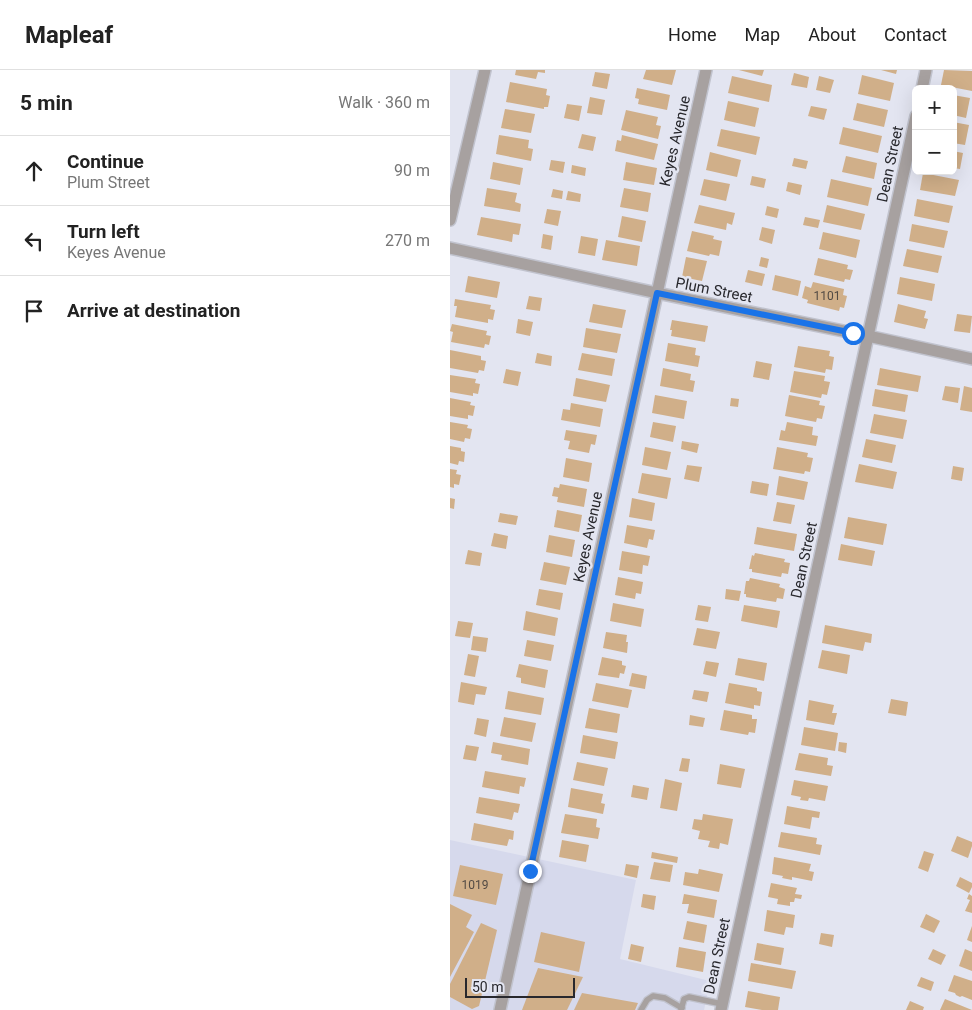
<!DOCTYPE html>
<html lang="en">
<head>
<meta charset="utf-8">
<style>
  body { margin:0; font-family:Roboto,sans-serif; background:#f2f2f2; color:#222 }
  .controls { position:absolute; right:15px; top:15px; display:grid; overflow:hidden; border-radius:8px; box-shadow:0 5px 20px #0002 }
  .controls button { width:45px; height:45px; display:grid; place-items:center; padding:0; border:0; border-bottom:1px solid #e0e0e0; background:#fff; color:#222; font:25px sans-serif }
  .scale { position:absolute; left:15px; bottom:12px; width:110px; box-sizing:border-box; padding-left:5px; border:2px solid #28282d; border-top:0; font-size:14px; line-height:18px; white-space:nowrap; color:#28282d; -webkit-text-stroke:4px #e3e5f1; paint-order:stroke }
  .stop { position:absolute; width:15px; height:15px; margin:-11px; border:4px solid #1a73e8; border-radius:50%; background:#fff }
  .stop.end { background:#1a73e8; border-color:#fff; box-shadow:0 1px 5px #0008 }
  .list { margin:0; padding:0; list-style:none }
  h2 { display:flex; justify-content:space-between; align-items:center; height:65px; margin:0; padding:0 20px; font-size:21px }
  h2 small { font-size:16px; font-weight:400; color:#767676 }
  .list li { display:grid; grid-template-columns:32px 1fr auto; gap:15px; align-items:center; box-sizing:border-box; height:70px; padding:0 20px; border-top:1px solid #e0e0e0 }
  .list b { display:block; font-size:19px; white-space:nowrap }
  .list p { margin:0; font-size:16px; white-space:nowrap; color:#767676 }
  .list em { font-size:16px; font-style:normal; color:#767676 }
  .icon { flex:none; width:28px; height:28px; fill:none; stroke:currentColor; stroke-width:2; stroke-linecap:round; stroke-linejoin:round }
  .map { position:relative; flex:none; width:522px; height:940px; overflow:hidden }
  header { display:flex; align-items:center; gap:30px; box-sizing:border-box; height:70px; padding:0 25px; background:#fff; border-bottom:1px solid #e0e0e0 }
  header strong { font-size:24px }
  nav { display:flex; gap:28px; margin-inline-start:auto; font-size:18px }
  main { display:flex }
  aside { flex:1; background:#fff }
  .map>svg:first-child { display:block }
  .built { fill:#d6d9ec }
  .building { fill:#d0af89 }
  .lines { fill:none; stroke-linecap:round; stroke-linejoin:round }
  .service-casing { stroke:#c1c3ce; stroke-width:8 }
  .minor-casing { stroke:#c1c3ce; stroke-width:14 }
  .service { stroke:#a7a1a0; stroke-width:5.5 }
  .minor { stroke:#a7a1a0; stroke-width:11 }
  .route { stroke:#1a73e8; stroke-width:6 }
  .labels { text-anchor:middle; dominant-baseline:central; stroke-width:5; stroke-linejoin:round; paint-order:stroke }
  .number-label { font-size:12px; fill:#524a44 }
  .street-label { font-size:15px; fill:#28282d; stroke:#e3e5f1 }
</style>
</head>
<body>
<header>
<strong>Mapleaf</strong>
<nav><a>Home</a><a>Map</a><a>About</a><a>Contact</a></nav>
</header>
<main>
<aside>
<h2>5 min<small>Walk · 360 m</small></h2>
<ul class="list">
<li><svg class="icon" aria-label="ahead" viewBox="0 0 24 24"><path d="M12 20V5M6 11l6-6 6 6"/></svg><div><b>Continue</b><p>Plum Street</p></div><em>90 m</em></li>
<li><svg class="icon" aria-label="left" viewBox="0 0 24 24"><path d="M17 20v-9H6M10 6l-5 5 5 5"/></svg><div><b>Turn left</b><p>Keyes Avenue</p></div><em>270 m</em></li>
<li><svg class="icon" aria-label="arrive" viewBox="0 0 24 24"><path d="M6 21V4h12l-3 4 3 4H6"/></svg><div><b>Arrive at destination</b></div></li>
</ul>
</aside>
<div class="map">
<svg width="522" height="940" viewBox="0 0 522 940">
  <rect width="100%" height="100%" fill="#e3e5f1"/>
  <path class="built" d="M0,770L186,810L170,889L260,911L254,940H0Z"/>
  <g class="building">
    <path d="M66,0H95V3L88,2L86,9L65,5Z"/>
    <path d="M196,0H226L222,15L193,9Z"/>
    <path d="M289,0H314L312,6Z"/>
    <path d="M431,0H447L446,4Z"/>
    <path d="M494,0L522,1V21L491,15Z"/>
    <path d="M145,2L160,4L157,19L142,16Z"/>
    <path d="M344,3L359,7L357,18L341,15Z"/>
    <path d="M412,5L444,13L440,31L408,24Z"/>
    <path d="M282,6L322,15L319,32L278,23Z"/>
    <path d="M369,6L384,10L380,23L366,20Z"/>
    <path d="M60,12L97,19L96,25L100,26L98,37H94V39L56,32Z"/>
    <path d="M187,18L220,25L217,40L188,34L189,29L185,28Z"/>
    <path d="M503,25L520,28L516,48L503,45Z"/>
    <path d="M140,27L155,30L152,45L137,43Z"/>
    <path d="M278,31L309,38L305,57L274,50Z"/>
    <path d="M407,33L438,40L434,57L403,50Z"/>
    <path d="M117,34L132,36L129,51L114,48Z"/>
    <path d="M361,36L377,39L374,50L358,46Z"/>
    <path d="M55,39L85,44L81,63L51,58Z"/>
    <path d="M176,40L208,47L206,55L211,56L208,69L171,60Z"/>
    <path d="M503,52L519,55L515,75L503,73Z"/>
    <path d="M393,57L432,66L428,83L389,74Z"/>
    <path d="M271,59L310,67L306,85L267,76Z"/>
    <path d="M132,64L146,67L143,81L128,78Z"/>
    <path d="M49,65L79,70L78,78L83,79L81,91L46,84Z"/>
    <path d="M172,65L208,74L204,90L165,81L167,70L171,71Z"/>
    <path d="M503,81L513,83L510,99L503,98Z"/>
    <path d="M260,82L291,90L287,107L256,100Z"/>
    <path d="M396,86L427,93L424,109L392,102Z"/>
    <path d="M344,88L358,91L356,99L342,96Z"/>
    <path d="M101,90L115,92L113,103L99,100Z"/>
    <path d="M43,92L73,98L70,115L40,109Z"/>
    <path d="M176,92L207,98L204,115L173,110Z"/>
    <path d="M122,95L136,98L135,106L121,103Z"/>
    <path d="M473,103L509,110L505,126L470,120Z"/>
    <path d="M302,106L316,109L314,118L300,115Z"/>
    <path d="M254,109L280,114L276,131L250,125Z"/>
    <path d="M381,109L422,118L418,136L377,127Z"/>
    <path d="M338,112L352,115L350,125L336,121Z"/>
    <path d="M37,118L67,123L65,132L71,134L70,142L34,136Z"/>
    <path d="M174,118L201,123L198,142L170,137Z"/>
    <path d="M103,119L113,121L112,129L101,127Z"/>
    <path d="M118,121L131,124L130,132L116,130Z"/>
    <path d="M467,129L503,136L499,153L464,146Z"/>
    <path d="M249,135L285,143L282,155L277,153L276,160L244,153Z"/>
    <path d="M377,135L415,144L411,160L373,152Z"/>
    <path d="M317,136L329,139L327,148L315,145Z"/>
    <path d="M97,139L111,141L108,156L94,153Z"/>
    <path d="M172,146L196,151L192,172L168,167Z"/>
    <path d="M31,147L71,154L69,165L63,164L62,172L27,165Z"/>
    <path d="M355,147L370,150L368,158L353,155Z"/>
    <path d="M462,154L498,161L494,178L459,171Z"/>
    <path d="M312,157L325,160L322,174L309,170Z"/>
    <path d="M242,161L264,166L263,169L272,171L269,186L260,184L259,186L237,181Z"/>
    <path d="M373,162L410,170L406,188L369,179Z"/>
    <path d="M93,164L103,166L101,180L91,178Z"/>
    <path d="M131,166L148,169L145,186L128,183Z"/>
    <path d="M156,170L190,176L187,196L152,190Z"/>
    <path d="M457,179L492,186L488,203L453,196Z"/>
    <path d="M236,187L257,191L252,211L232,207Z"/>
    <path d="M311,187L319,189L317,198L309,196Z"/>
    <path d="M368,188L398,195L397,199L403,200L400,210L395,209L394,212L364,205Z"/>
    <path d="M298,200L315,204L312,216L295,212Z"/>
    <path d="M325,205L351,211L348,226L322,220Z"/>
    <path d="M18,206L50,212L47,228L15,222Z"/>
    <path d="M450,207L485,214L482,231L447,224Z"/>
    <path d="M363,212L394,219L393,225L397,226L394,238L390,237L389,241L357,233L358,230L352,228L355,216L361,218Z"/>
    <path d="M79,226L92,228L90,241L76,239Z"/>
    <path d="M5,229L41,235L40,239L45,240L43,250L38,249V253L5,247L7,236H4Z"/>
    <path d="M143,234L176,240L172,258L139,252Z"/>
    <path d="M448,234L476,241L474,248L478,249L475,259L444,252Z"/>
    <path d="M507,244L522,246L520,263L504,261Z"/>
    <path d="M68,249L83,252L80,266L66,263Z"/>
    <path d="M222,250L258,256L255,272L221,266L222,260H220Z"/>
    <path d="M2,254L37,261L36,265L41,266L39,275L35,274L34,278L1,272L3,262L0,261Z"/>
    <path d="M136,258L171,264L167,283L133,277Z"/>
    <path d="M218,273L246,278L245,285L250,286L248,297L215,291Z"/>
    <path d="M348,276L380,281L379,286L384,287L382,300L376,299L375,303L344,297Z"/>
    <path d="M0,280L31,286V290L36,291L34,301L29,300L28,303L0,298Z"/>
    <path d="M87,283L102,286L101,296L85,293Z"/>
    <path d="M132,283L165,289L162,306L128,300Z"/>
    <path d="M306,291L322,294L319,310L303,307Z"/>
    <path d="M213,298L241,304L240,310L245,311L243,322L210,316Z"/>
    <path d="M430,298L471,306L468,322L427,315Z"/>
    <path d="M56,299L71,302L68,316L53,313Z"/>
    <path d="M344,301L375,306L374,311L380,312L377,325L372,324L371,328L340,322Z"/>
    <path d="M0,305L26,309L25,313L30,314L28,324L23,323V326L0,322Z"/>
    <path d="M126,308L160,315L156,332L123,326Z"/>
    <path d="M495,316L510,318L508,333L492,330Z"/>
    <path d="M514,316L522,318V342L510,340Z"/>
    <path d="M425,319L458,325L455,342L422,336Z"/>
    <path d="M205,325L237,331L234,349L202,343Z"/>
    <path d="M339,325L370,331L369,335L375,336L372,349L367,348L366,352L335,346Z"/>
    <path d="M0,328L21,332L20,335L25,336L23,346L18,345V349L0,346Z"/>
    <path d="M281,328L289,329L288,337L280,336Z"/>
    <path d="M121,333L153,339L150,357L111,350L113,339L120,340Z"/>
    <path d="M424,344L457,350L453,369L420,363Z"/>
    <path d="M0,352L18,355L17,358L22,359L20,369L15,368L14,372L0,369Z"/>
    <path d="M203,352L226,356L223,372L200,367Z"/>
    <path d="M337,352L363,357L362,365L368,366L366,376L329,370L331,360L335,361Z"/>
    <path d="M116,360L147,365L145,375L141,374L139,383L118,379L120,371L114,370Z"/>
    <path d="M416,369L446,375L442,393L412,387Z"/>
    <path d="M232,371L249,374L247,383L231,379Z"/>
    <path d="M0,376L11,378V381L15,382L14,392L9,391L8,395L0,393Z"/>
    <path d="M195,377L221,382L217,400L192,395Z"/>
    <path d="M327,377L358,383L357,387L363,388L360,402L355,401L354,404L323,399Z"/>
    <path d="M116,388L142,393L139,412L113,407Z"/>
    <path d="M409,394L447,402L443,419L405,412Z"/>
    <path d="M237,395L252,397L249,412L234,409Z"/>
    <path d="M503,396L514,398L512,411L501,409Z"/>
    <path d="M0,399L7,400L6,404L11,405L9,415L4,414V418L0,417Z"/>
    <path d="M192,403L221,408L217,429L188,423Z"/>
    <path d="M329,406L358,412L354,430L326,425Z"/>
    <path d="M302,411L319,414L317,426L300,423Z"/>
    <path d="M110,414L137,419L134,437L107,432L108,427L102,426L104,417L109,418Z"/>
    <path d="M0,428L5,429L4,439L0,438Z"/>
    <path d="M182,428L205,433L202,451L179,447Z"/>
    <path d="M327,432L345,435L341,454L323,451Z"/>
    <path d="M107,440L132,445L129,462L104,457Z"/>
    <path d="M50,443L68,446L66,455L48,452Z"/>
    <path d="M398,447L437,454L433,475L394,468Z"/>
    <path d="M177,455L205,460L203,470L199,469L197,478L174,473Z"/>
    <path d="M307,457L347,464L344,481L304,474Z"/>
    <path d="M44,463L58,466L56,479L41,476Z"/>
    <path d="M99,465L125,470L122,487L96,482Z"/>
    <path d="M391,474L425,481L422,496L388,490Z"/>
    <path d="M18,480L32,483L30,496L15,494Z"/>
    <path d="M172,481L200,486L198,496L193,495L192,504L169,500Z"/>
    <path d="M305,483L335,489L334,492L340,493L338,504L332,503L331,507L302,502V499H299L302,485L304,486Z"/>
    <path d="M94,492L120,497L116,515L90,510Z"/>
    <path d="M168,507L193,512L191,524L186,523L185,529L165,525Z"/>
    <path d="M300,508L330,514L329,517L335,519L333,529L327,528L326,532L296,527V524H294L296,511H299Z"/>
    <path d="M89,519L113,523L110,540L86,535Z"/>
    <path d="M276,519L291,521L289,531L275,529Z"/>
    <path d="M163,533L194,539L191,557L160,551Z"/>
    <path d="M248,535L261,537L258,552L245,550Z"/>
    <path d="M294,535L330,541L327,558L291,551Z"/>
    <path d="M76,541L108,548L105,566L73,560Z"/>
    <path d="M8,551L23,553L20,568L5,566Z"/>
    <path d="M375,555L422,564L421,573L415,572L413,581L372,573Z"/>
    <path d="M247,558L270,562L266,579L243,575Z"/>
    <path d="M156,562L177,565L176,572H178L177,583L153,578Z"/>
    <path d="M23,566L38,568L36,582L21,580Z"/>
    <path d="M77,570L104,575L101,591L74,586Z"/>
    <path d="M372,580L400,585L397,604L368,598Z"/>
    <path d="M18,584L29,586L25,607L14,605Z"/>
    <path d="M152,587L172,591V595L176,596L174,604L170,603L169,608L148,605Z"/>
    <path d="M288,588L317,593L314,611L285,605Z"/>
    <path d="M256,591L269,593L266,607L253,604Z"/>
    <path d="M69,594L98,600L95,618L71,613V608L66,607Z"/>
    <path d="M182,603L197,606L195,619L179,616Z"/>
    <path d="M11,612L37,617L35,625L26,624L24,635L8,632Z"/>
    <path d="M146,613L182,620L178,638L142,631Z"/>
    <path d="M279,613L307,618V621L312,622L310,636L304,635V639L275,633Z"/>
    <path d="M244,620L259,622L257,632L242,629Z"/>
    <path d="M58,621L94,628L91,645L55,639Z"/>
    <path d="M441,629L458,632L456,646L438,643Z"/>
    <path d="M359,630L384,635L382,643H387L384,655L356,650Z"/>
    <path d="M139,638L170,644L167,663L135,658Z"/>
    <path d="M274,640L302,645V649H307L305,663L299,662L298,665L270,660Z"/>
    <path d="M240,645L255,648L253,657L239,655Z"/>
    <path d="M54,647L86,653L82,672L50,666Z"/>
    <path d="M27,648L39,650L36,667L24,664Z"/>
    <path d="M354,657L388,663L385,681L351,675Z"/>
    <path d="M133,665L168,672L165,689L130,683Z"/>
    <path d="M43,672L80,679L78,695L51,690L52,685L41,683Z"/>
    <path d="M389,672L397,673L396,683L388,681Z"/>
    <path d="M16,675L29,677L26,691L13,689Z"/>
    <path d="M349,683L378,688L377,695L383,696L381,706L345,700Z"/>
    <path d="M232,688L240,689L238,702L229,701Z"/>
    <path d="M127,692L158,698L154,716L123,710Z"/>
    <path d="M270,694L295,699L291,718L267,714Z"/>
    <path d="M35,701L76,708L74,717L70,716L69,724L32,717Z"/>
    <path d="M215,709L232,713L227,741L210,738Z"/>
    <path d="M344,710L378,716L375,731L359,728L358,731L350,730L351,727L341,725Z"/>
    <path d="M183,715L199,718L197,730L181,727Z"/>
    <path d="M121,718L153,724L151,733L155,734L153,744L118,737Z"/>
    <path d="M29,727L70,734L68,743L64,742L62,750L26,743Z"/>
    <path d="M337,736L370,742L369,748L362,747L360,759L334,754Z"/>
    <path d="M115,744L147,749L146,757L150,758L148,769L111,763Z"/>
    <path d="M253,744L283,749L278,775L270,773L269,779L258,777L260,771L248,769L250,761L242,759L244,749L252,750Z"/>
    <path d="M24,753L64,761L63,770L59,769L57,776L21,770Z"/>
    <path d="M331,762L367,768L366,774L372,775L370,785L328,777Z"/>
    <path d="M507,766L522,772V776L518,788L501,781Z"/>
    <path d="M112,770L139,775L136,792L109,787Z"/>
    <path d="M474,781L484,784L478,802L468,798Z"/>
    <path d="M202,782L228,787L227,793L201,788Z"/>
    <path d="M324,787L361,794L359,801L364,802L362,811L342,807V810L332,808L333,806L322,804Z"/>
    <path d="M204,792L223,795L220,812L200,809Z"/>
    <path d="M176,794L189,796L187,808L174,805Z"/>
    <path d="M10,795L53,804L46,835L3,826Z"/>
    <path d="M249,799L273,804L269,822L233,815L235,802L248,804Z"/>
    <path d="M510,807L522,813V817L519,823L506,816Z"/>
    <path d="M321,813L347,818L345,824L352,825L351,829L345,828L344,832H340V836L327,834L328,829L318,827Z"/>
    <path d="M193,824L206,826L204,840L191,837Z"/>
    <path d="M234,824L267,830L264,848L237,843L239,834H232Z"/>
    <path d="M519,824L522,826V843L515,841L520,830L517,829Z"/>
    <path d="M0,834L22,845L16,857L24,862L0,907Z"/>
    <path d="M317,840L345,845L343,858L336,857L334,865L314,861Z"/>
    <path d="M476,844L490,851L484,863L470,857Z"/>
    <path d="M237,851L257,855L254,873L233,869Z"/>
    <path d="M31,853L47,860L30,932L29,936L22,939L0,927V914Z"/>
    <path d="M522,856V872L517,870Z"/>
    <path d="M91,862L135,872L129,902L84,892Z"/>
    <path d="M371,863L384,865L382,877L369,874Z"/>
    <path d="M307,873L334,878L331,895L304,890Z"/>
    <path d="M181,874L194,877L191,892L178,889Z"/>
    <path d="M229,877L256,882L253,902L226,897Z"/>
    <path d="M483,879L496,885L491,895L478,889Z"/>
    <path d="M515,879L522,882V901L509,896Z"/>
    <path d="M301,893L346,901L342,919L298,911Z"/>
    <path d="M88,898L133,907L117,940H72Z"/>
    <path d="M504,905L522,911V930L512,926L510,927L506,925L505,923L498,921Z"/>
    <path d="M471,907L484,912L481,921L467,916Z"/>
    <path d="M298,921L330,927L328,940H312L295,937Z"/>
    <path d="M132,923L188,933L185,940H124Z"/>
    <path d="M495,929L522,940H490Z"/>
    <path d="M460,931L474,937L473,940H456Z"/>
  </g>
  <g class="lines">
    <defs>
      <g id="service">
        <path d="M191,940L197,930L203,926L215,928L232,938"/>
        <path d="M231,940L234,929L239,927L272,934"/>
      </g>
      <g id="minor">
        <path d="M472,19L476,0"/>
        <path d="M0,150L35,0"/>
        <path d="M0,178L207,223L418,266L522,289"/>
        <path d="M50,940L256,0"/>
        <path d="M271,940L466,46"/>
      </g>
    </defs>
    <use href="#service" class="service-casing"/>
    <use href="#minor" class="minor-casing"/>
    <use href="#service" class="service"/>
    <use href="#minor" class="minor"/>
  </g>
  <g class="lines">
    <path class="route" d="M80,801L207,223L403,263"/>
  </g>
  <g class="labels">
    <g class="number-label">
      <text x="377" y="226">1101</text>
      <text x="25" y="815">1019</text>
    </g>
    <g class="street-label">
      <text transform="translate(225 71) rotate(-77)">Keyes Avenue</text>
      <text transform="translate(440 94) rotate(-78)">Dean Street</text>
      <text transform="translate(264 220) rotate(11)">Plum Street</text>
      <text transform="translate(138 467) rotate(-78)">Keyes Avenue</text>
      <text transform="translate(354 490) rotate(-78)">Dean Street</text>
      <text transform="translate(267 886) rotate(-78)">Dean Street</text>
    </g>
  </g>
</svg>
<div class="controls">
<button>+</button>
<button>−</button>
</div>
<div class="scale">50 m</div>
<div class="stop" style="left:403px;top:263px"></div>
<div class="stop end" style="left:80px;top:801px"></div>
</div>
</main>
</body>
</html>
